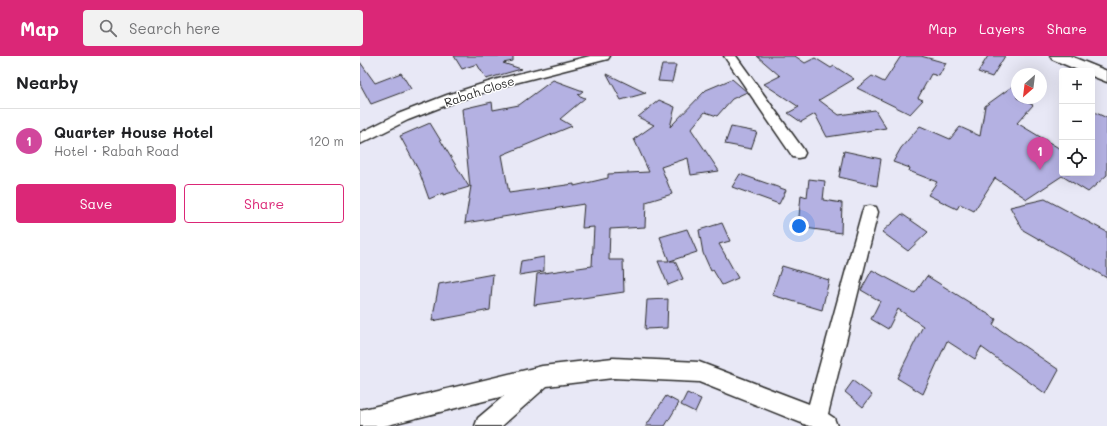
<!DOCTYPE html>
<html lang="en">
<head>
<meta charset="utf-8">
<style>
  body { margin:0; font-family:Mali,sans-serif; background:#f2f2f2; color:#202124 }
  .controls { position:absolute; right:12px; top:12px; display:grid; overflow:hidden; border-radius:4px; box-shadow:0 4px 16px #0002 }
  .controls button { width:36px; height:36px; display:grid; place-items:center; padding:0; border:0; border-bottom:1px solid #e0e0e0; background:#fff; color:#202124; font:20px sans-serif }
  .compass { position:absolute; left:651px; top:12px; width:36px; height:36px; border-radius:50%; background:#fff; box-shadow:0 4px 16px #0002; rotate:208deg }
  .you { position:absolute; left:439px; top:170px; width:14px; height:14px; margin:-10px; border:3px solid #fff; border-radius:50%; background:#1a73e8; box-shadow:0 0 0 6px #1a73e833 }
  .badge { display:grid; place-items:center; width:26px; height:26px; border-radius:50%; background:#db2777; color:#fff; font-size:13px; font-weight:700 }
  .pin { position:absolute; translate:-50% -33px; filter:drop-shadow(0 1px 2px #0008) }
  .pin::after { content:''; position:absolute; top:21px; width:14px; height:12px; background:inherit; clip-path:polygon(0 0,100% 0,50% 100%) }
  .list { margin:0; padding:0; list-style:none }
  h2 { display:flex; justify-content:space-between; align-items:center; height:52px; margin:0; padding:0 16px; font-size:17px }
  h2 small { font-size:13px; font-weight:400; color:#757577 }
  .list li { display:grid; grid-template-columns:26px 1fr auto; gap:12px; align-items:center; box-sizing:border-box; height:64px; padding:0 16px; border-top:1px solid #e0e0e0 }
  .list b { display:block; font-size:15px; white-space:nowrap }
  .list p { margin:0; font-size:13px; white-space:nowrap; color:#757577 }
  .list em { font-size:13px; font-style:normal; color:#757577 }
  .actions { display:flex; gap:8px; padding:12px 16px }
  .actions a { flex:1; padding:9px 0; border:1px solid #db2777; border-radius:4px; text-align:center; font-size:14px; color:#db2777 }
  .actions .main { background:#db2777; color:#fff }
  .icon { flex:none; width:22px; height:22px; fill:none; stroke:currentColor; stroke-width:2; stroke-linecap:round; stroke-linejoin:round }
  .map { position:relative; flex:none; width:747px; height:370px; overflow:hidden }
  header { display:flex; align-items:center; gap:24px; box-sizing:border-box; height:56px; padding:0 20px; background:#db2777; color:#fff }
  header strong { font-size:19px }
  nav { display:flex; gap:22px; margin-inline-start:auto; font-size:14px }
  .search { width:280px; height:36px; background:#f2f2f2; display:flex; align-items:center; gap:10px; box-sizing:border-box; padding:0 14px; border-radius:4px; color:#757577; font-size:15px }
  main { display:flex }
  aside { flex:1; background:#fff }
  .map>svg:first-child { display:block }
  .building { fill:#b4b1e2; stroke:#2b2b2b }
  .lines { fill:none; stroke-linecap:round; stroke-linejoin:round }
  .minor-casing { stroke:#2b2b2b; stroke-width:3 }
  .major-casing { stroke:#2b2b2b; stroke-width:3 }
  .minor { fill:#fff; fill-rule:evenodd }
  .major { fill:#fff; fill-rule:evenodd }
  .labels { text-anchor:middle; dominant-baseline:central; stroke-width:3; stroke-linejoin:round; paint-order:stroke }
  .far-street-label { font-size:12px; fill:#2b2b2b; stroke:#fff }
</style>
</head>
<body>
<header>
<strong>Map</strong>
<div class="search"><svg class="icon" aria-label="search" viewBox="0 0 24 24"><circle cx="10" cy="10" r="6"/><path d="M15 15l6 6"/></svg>Search here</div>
<nav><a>Map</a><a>Layers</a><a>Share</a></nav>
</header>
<main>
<aside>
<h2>Nearby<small></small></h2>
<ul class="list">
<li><span class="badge" style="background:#d1479c">1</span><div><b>Quarter House Hotel</b><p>Hotel · Rabah Road</p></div><em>120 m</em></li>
</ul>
<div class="actions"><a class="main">Save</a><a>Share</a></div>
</aside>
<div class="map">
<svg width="747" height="370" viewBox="0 0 747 370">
  <rect width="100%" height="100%" fill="#e8e8f6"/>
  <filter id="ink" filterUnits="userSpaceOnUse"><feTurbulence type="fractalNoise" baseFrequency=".025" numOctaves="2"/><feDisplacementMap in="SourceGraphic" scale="8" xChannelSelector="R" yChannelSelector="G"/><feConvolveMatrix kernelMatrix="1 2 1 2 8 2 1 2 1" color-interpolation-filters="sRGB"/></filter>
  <g filter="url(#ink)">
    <g class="building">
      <path d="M94,0H153V5L143,7L161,13L126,23L117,8L102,13Z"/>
      <path d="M397,0H435L445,7L455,2L471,12L474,10L494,23L459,44L479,59L515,54L526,72L467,81L455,58L441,66L428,57L439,51L404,28L420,20Z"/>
      <path d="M541,0H561L586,7L579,20L571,18L558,42L563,44L550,58L497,32L512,20L524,26Z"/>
      <path d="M628,0H645L632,21L618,16Z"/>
      <path d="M0,6L15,27L41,17L51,33L11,48L0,28Z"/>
      <path d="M302,9H316L312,26L298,25Z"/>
      <path d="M247,18L286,37L261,44Z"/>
      <path d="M372,23L387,36L372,43L357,60L345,56L331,73L359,115L331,119L328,102L301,111L312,138L286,146L285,171L250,173L249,204H263L264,236L174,249L177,218L232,210L234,171L222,172L224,148L105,167L111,130L110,131L102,53L132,46L133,54L159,49L193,24L223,35L218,39L225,42L200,63L212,70L142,99L149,137L214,128V130L248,122V118L289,116L274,83L294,69L278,61L299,44L315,51L310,71L346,34Z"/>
      <path d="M657,27V42L673,49L657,67L702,94V117H732V55L747,62V119L728,136L702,120L667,143L635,122L614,155L600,148L597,153L568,139L577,126L549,115L550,112L533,106L541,92L560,70L590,83L600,71L620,80L625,50Z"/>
      <path d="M70,67L109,131L83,139V137L69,143L59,115L40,80Z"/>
      <path d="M371,71L397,76L391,93L365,88Z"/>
      <path d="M484,95L521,103L517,130L479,121Z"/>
      <path d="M380,118L426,134L419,148L372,131Z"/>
      <path d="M449,123L465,125L463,144L482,147L481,177L438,171L441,139L447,141Z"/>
      <path d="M685,143L747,176V222L663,174L650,151Z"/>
      <path d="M542,158L568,176L548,195L522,176Z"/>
      <path d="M362,167L370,185L359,188L378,222L362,229L353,214L351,215L343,197L339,174Z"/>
      <path d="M327,173L337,196L310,205H315L323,223L308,229L298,205H309L300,181Z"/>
      <path d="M184,201V215L159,219L161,205Z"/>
      <path d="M422,210L469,224L462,254L412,239Z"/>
      <path d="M512,214L555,237L567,220L636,263L633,269L699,314L686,338L621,291L615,303L587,285L563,338L537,322L563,270L538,253L528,273L511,263L520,245L501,234Z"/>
      <path d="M133,218L130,254L72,265L79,228Z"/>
      <path d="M308,243L307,272L285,273L287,244Z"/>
      <path d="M493,325L512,339L503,351L485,336Z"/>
      <path d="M327,337L341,343L335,356L321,349Z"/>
      <path d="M306,340L319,347L305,370H286Z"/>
    </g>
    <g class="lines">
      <defs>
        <g id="minor">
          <path d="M230,0H250L248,3L147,29L97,45L48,64L0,88V77L38,58L87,39L138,23Z"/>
          <path d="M364,0H376L443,93L445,97L443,101L438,102L433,101Z"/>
          <path d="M510,150L516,151L518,156L468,358L474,362L477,370H449L339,326L253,322L187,330L142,370H115L118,362L144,340L24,370H0V354L182,310L253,302L339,306L449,348L502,156L504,151Z"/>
        </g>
        <path id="major" d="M690,0H710L747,15V26L732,20V15H720L692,3Z"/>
      </defs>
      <use href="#minor" class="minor-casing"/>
      <use href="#major" class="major-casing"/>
      <use href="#minor" class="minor"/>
      <use href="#major" class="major"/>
    </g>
  </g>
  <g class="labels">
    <g class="far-street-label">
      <text transform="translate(119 35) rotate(-18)">Rabah Close</text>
    </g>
  </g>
</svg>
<div class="controls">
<button>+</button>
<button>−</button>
<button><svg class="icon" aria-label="locate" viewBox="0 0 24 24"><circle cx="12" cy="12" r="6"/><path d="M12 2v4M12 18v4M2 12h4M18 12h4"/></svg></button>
</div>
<svg class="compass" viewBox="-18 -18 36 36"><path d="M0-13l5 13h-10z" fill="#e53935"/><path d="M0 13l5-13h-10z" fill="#757577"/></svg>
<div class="you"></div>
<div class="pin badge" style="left:680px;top:114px;background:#d1479c">1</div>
</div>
</main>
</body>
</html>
